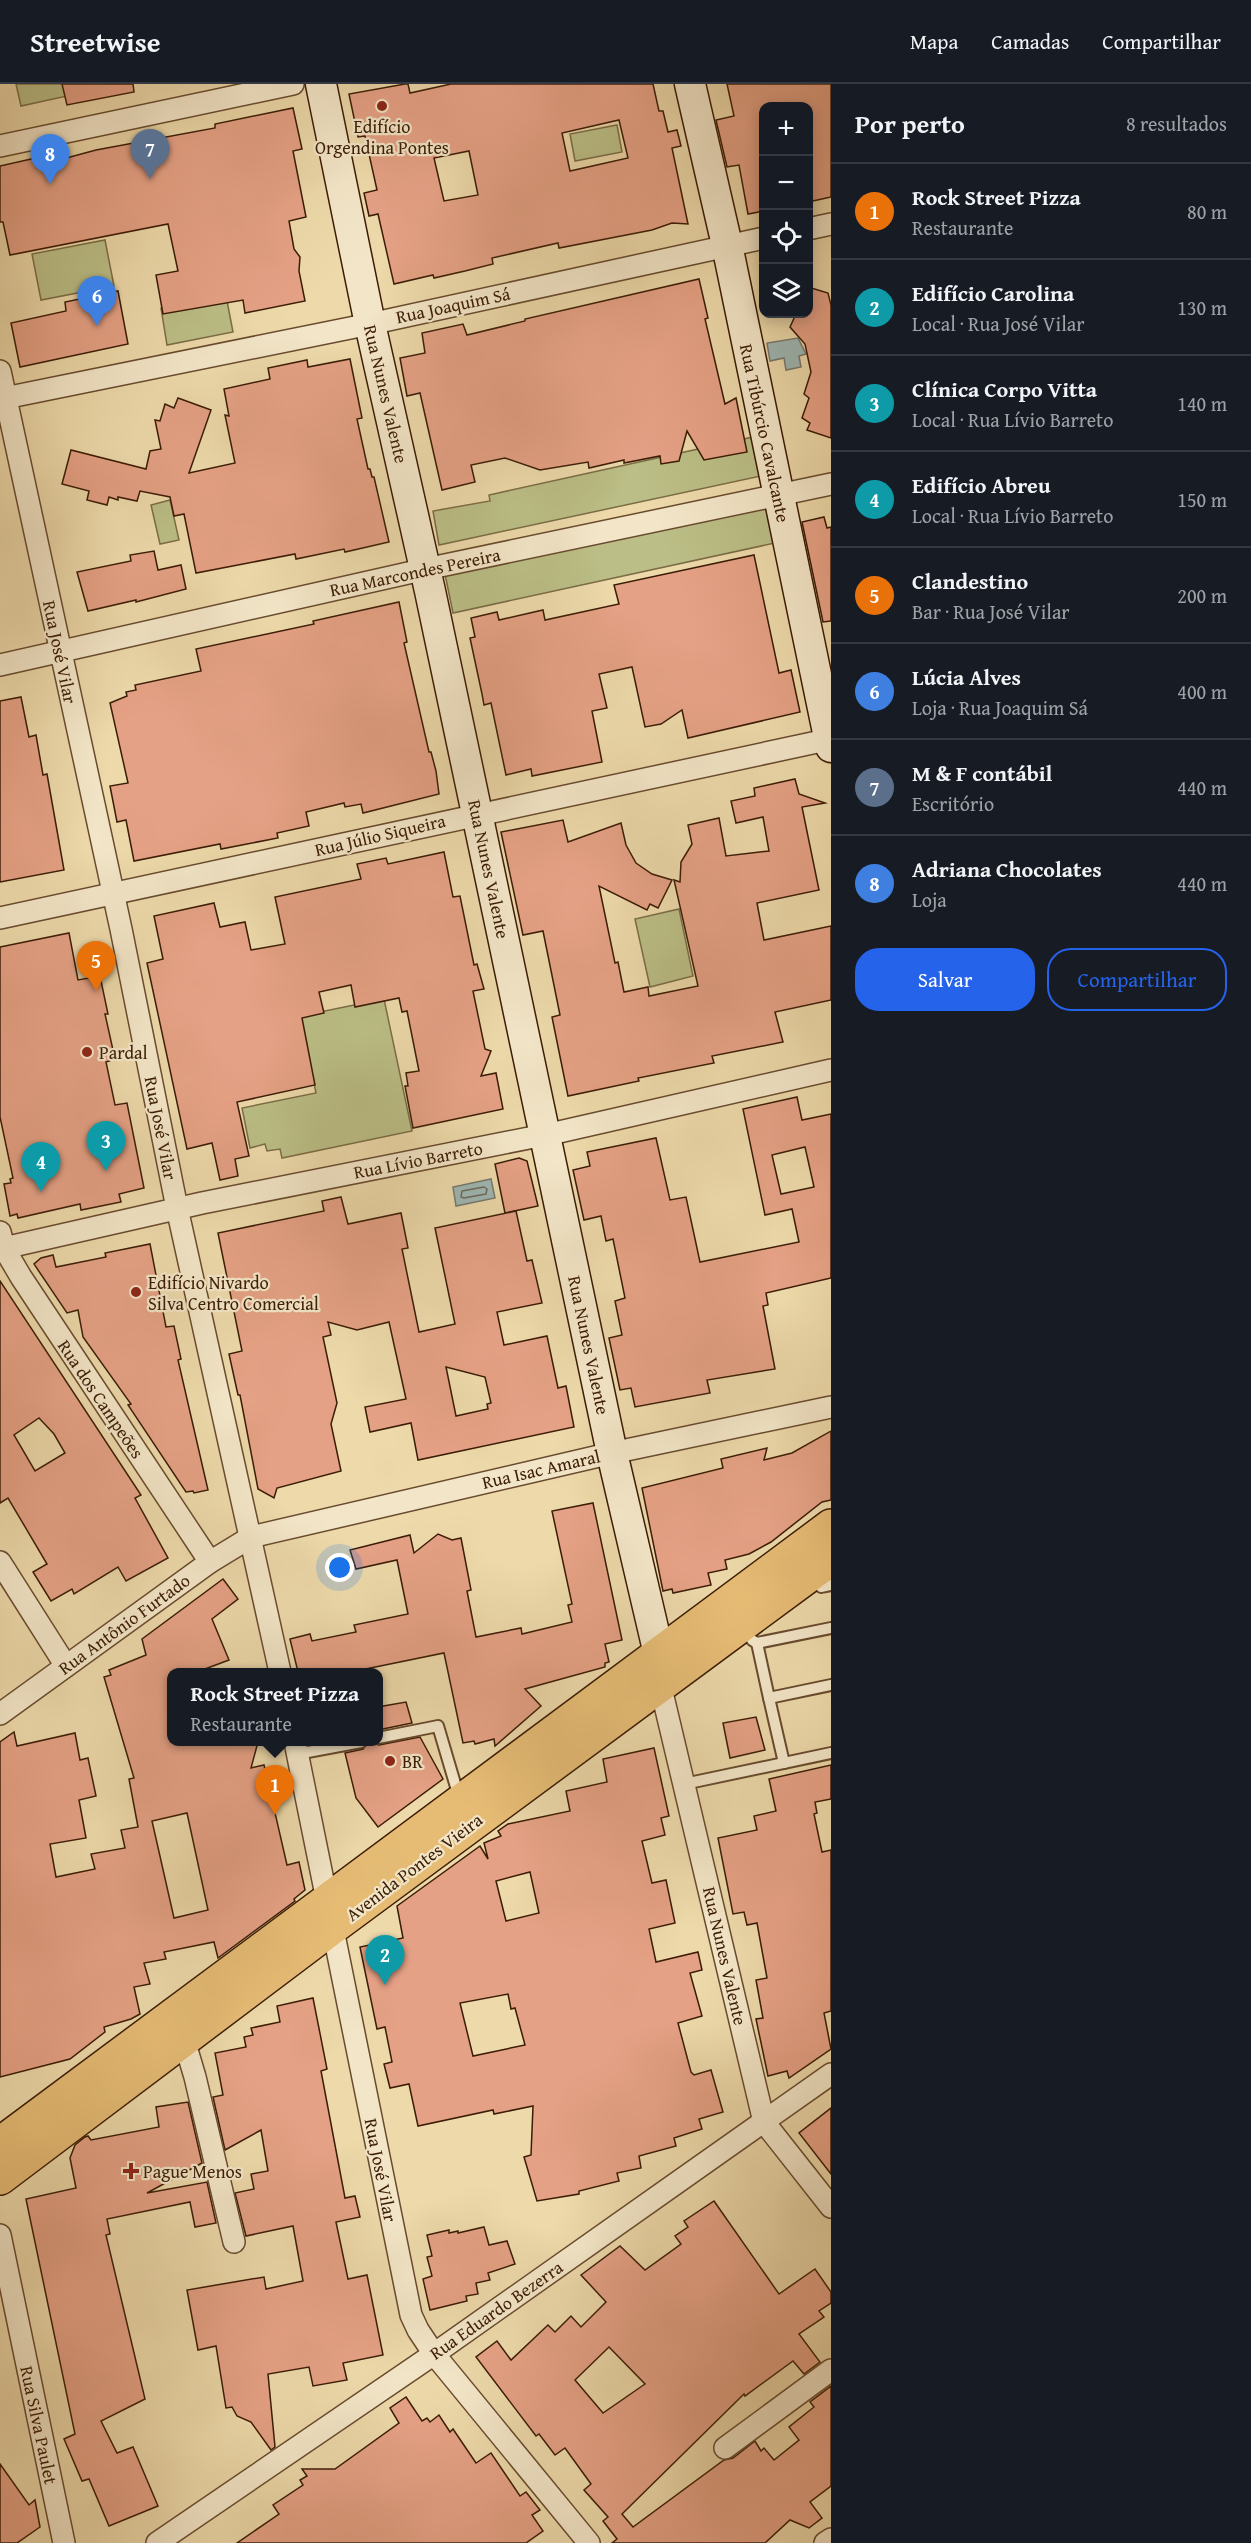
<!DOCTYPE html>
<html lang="pt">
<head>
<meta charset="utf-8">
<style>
  body { margin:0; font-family:"Gentium Book Plus",serif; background:#20242c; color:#f1f3f6 }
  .controls { position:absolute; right:18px; top:18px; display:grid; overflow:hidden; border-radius:12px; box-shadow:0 3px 15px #0003 }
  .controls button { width:54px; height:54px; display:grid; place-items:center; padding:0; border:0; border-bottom:2px solid #363941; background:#171b24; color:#f1f3f6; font:30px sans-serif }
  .you { position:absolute; left:340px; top:1484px; width:21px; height:21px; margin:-15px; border:4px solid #fff; border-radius:50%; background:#1a73e8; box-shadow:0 0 0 9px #1a73e833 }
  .badge { display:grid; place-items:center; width:39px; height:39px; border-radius:50%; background:#2563eb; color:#fff; font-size:20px; font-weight:700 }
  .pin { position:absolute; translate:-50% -50px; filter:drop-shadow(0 2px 3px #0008) }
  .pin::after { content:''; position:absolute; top:32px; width:21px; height:18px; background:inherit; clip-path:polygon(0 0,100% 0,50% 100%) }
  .popup { position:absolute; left:167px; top:1584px; width:216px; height:78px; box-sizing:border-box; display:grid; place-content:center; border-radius:12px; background:#171b24; filter:drop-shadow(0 2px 4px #0005); font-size:20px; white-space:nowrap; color:#9ea1a6 }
  .popup b { font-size:22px; color:#f1f3f6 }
  .popup::after { content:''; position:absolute; left:50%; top:100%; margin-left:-12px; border:12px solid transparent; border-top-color:#171b24 }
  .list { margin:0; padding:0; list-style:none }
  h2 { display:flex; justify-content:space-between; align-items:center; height:78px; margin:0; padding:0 24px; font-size:26px }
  h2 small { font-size:20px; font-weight:400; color:#9ea1a6 }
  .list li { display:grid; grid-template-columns:39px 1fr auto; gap:18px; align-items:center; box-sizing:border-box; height:96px; padding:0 24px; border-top:2px solid #363941 }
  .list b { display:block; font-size:22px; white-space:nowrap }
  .list p { margin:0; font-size:20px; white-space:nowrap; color:#9ea1a6 }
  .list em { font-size:20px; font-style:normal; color:#9ea1a6 }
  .actions { display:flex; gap:12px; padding:18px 24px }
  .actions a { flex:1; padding:14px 0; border:2px solid #2563eb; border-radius:24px; text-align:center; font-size:21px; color:#2563eb }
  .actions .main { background:#2563eb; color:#fff }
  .icon { flex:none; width:33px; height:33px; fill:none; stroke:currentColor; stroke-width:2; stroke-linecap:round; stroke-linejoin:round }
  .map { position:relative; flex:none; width:831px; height:2459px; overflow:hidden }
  header { display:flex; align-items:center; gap:36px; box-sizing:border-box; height:84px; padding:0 30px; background:#171b24; border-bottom:2px solid #363941 }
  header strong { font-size:28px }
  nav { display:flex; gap:33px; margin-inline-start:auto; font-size:21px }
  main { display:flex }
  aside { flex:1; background:#171b24 }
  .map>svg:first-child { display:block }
  .green { fill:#bbbe86; stroke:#7b6d46; stroke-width:1.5 }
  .water { fill:#9eb7b4; stroke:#76796e; stroke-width:1.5 }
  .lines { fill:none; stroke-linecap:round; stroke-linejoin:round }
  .shore { stroke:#6c6a5c; stroke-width:1.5 }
  .building { fill:#e5a185; stroke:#3b1c05; stroke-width:1.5; fill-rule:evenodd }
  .lane-casing { stroke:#684b2e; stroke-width:14 }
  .street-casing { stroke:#684b2e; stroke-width:24 }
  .secondary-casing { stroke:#3b1c05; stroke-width:33 }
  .primary-casing { stroke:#3b1c05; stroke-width:36 }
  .lane { stroke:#f3e6c8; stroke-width:10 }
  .street { stroke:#f3e6c8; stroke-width:21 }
  .secondary { stroke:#f3e6c8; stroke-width:30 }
  .primary { stroke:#e6bc75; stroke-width:33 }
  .poi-dot { fill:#8f2418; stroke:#f3e6c8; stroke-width:2 }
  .labels { text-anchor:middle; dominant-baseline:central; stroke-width:4.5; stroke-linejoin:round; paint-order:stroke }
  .poi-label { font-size:18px; fill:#3b1c05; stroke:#f3e6c8; text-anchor:start }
  .street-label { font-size:18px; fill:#3b1c05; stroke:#f3e6c8 }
</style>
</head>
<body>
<header>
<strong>Streetwise</strong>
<nav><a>Mapa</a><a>Camadas</a><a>Compartilhar</a></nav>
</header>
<main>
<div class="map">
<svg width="831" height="2459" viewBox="0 0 831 2459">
  <rect width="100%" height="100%" fill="#edd9aa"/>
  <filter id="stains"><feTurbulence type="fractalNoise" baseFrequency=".00333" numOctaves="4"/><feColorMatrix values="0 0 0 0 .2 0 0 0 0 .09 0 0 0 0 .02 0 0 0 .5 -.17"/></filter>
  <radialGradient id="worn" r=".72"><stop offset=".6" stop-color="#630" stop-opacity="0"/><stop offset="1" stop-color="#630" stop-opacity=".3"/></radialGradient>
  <g class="green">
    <path d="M16,0H65L67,12L21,22Z"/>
    <path d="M617,41L622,68L575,77L570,50Z"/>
    <path d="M213,144L233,248L167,261L161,224L216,213Z"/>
    <path d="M105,156L114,202L41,216L32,170Z"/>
    <path d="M753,353L761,392L439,461L433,427L490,417L489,411Z"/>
    <path d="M170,416L179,456L160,460L151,421Z"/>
    <path d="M766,420L775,459L453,529L445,490Z"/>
    <path d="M679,825L693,892L650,903L635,835Z"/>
    <path d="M384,915L412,1047L282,1074L280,1065L267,1067L265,1060L250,1064L242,1024L316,1009L300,932Z"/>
  </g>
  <g class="water">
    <path d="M798,254L806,270L799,272L801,283L786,286L784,274L770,277L767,259Z"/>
    <path d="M491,1095L495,1114L456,1122L453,1103Z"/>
  </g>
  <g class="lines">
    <path class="shore" d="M484,1103L487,1105L486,1110L464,1114L461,1113L462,1107Z"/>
  </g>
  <g class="building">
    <path d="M62,0H133L134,8L67,21Z"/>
    <path d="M405,0H408L410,9L451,0H653L659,27H663L668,48L677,46L681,62L672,64L688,140L672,139L652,146L559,164L558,159L492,174L493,180L465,187L434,194L433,191L394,200L378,130L369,132L364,109L377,106L365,52L358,53L349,10ZM619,36L628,74L570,87L562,49ZM469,67L478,111L444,117L434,74Z"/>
    <path d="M727,0H831V113L808,118V22H764V127L748,130L739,81L727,83L716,36L734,32Z"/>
    <path d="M293,24L302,65L293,67L306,133L289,137L294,165L300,173L299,187L305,217L245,229L243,216L163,230L156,191L178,187L168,140L10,171L3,138H0V82L58,69L59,76L96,66L215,44V40Z"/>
    <path d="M699,195L708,234L705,235L725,320L736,314L747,368L704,376L687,347L679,377L661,380L660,372L624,379V376L589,384L588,378L540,386L505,374L471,381L475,398L442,406L420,309L407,312L400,274L425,269L422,249L463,240L467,251L525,237V235Z"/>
    <path d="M808,203L828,209L831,221V354L807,346L810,339L802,334L809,314L804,310L811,288L805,260L790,243L796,230H808Z"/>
    <path d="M118,207L128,260L20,283L11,239L66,227L65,218Z"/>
    <path d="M350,275L362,334L357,335L368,385H370L372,393H374L389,458L345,468L344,465L296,475L295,470L196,489L184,430L174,432L170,413L140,407L137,417L118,413V416L109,413L107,421L87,416L89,407L62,400L71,366L146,385L150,367L161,365L155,336L160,337L165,320L174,324L178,314L211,326L189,389L235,379L225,331L229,332L224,305L270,295L268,284L307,276L308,283Z"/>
    <path d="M824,433L827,444L831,443V537L823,538L802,438Z"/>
    <path d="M154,467L158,486L181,481L186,505L136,518V516L88,527L77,488L131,477L130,471Z"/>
    <path d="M754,471L779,589L791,586L800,628L688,654L682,626L661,640L645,643L632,583L599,590L607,624L592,627L602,678L532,692L531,685L506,691L491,619L484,621L482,610L470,554L475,553L471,534L497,528L499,536L543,526L545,536L619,520L614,501Z"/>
    <path d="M399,518L407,558L404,559L429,668H431L436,687L439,710L363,729L361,720L345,723L344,719L306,728L309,742L277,749L278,754L221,765L220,760L134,777L126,736L117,738L110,702L128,699L110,619L127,612L126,608L136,606L135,601L201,587L196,565L314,540L313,537Z"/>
    <path d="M21,613L29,653L36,651L43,691L47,690L64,786L0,798V617Z"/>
    <path d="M795,695L799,710L825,719L802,723L819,806L757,819L764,856L831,842V916L775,928L783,958L712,972L714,979L638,994L639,997L568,1012L552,933L560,931L543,847L523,851L501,748L563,736L568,758L621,739L626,761L636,779L652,790L672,796L658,824L650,820L647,826L599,802L615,879L618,878L624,908L648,903L649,912L698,902L674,796L680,798L681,778L692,760L688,741L719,734L726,772L769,767L763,733L736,739L731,717L755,712L754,704Z"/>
    <path d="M444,768L453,813L460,812L474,881L477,880L484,905L473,907L485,965L491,967L481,992L496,989L503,1025L413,1044L405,1002H408L406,989L419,987L407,927L402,928L399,914L355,923L351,901L319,908L324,929L302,934L315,1001L237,1018L249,1072L235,1075L238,1092L220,1096L212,1059L187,1065L147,879L163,875L154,832L214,819L220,843L245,838L251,866L285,860L275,813L361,795L357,780L386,774L388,780Z"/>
    <path d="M69,849L78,896L100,892L108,930H105L115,975L106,978L115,1021L127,1019L144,1104L119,1110L121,1118L81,1126L80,1120L18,1134L17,1130L10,1132L4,1100L11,1099L10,1095L13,1094L0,1033V863Z"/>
    <path d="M797,1013L802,1036L831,1030V1194L766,1209L768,1221L763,1222L775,1285L707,1296L710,1309L635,1323L631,1304L620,1306L609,1254L622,1251L615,1217L625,1214L613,1155L606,1157L601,1132L584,1136L573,1086L590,1082L587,1068L656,1054L670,1116L686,1113L700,1178L799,1158L792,1125L765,1131L743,1025ZM805,1063L814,1103L781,1110L772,1071Z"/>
    <path d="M519,1074L527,1077L538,1122L505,1129L495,1080Z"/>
    <path d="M341,1113L348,1140L401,1129L408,1164L402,1165L419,1248L455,1240L435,1144L516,1127L527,1177L532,1176L542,1219L497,1228L504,1261L547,1252L558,1304L566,1302L574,1343L418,1376L411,1339L370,1348L365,1323L406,1315L389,1238L357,1246L328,1238L331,1251L323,1253L337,1319L331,1340L341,1387L277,1404L274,1414L258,1405L240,1311H238L229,1270L242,1267L218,1149L324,1127L322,1117ZM446,1283L485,1293L491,1319L487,1320L488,1325L456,1332Z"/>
    <path d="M150,1160L166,1243L174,1242L181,1275L178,1276L208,1406L194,1409L193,1407L186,1408L128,1321L131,1320L83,1253L78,1226L67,1229L34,1180L41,1174L53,1171L56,1183L106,1173L105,1169Z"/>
    <path d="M0,1197L141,1411L135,1414L168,1474L126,1497L118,1483L74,1510L72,1505L51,1517L33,1488L47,1480L8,1414L0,1419ZM39,1334L54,1350L65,1369L35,1387L14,1351Z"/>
    <path d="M831,1347V1416L822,1418L771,1458L749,1470L725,1476L727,1485L708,1489L711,1501L673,1509L672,1505L663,1507L642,1404L723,1384L721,1375L767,1364L764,1376L792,1369Z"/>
    <path d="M593,1419L622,1556L605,1560L609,1578L605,1579V1583L525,1605L541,1622L495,1662L494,1655L475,1660L474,1657L463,1659L444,1569L351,1588H298L290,1555L310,1550L312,1557L356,1548L354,1541L408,1530L397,1476L356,1485L350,1466L410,1451L414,1469L438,1450L452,1456L461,1454L471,1506L467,1507L476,1553L521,1544L522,1550L572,1538L568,1521L572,1520L552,1427Z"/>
    <path d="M223,1495L238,1515L212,1535L229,1576L197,1588H171V1658H258L251,1684L264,1681L287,1781L299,1778L305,1806L294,1815L295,1817L218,1874L214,1858L164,1868L166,1875L144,1879L150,1900L134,1903L140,1930L131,1935L104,1943L105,1948L70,1975L0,1993V1658L14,1648L17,1662L75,1649L80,1676L88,1674L96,1712L79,1716L86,1754L50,1760L56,1793L95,1785L91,1770L125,1764L121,1746L138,1743L129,1695L134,1694L104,1593L111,1591L109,1586L146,1571L142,1555ZM187,1729L208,1826L174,1834L152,1737Z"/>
    <path d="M406,1618L412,1639L378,1646V1623Z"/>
    <path d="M756,1633L765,1666L730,1674L723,1639Z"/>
    <path d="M420,1653L443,1695L378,1743L356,1714L345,1669L363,1665L368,1658L379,1661Z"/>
    <path d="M654,1664L669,1732L661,1734L665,1751L642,1757L652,1799L666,1796L675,1839L649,1845L656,1878L698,1868L702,1886L690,1889L702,1932L678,1939L691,1988L694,1991L711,1986L723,2028L699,2035L702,2045L674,2054L676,2062L639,2072L641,2084L617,2089L619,2097L579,2107V2110L537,2117L524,2073L531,2071L533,2022L494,2030L493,2026L418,2042L409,2000L390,2004L384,1980L392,1978L385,1943L377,1945L360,1863L403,1854L397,1822L480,1762L488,1775L484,1759L501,1752L498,1747L508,1740L570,1727L566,1707L607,1698L603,1675ZM530,1788L539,1829L506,1837L496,1797ZM508,1910L511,1925L515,1924L525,1961L473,1972L460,1919Z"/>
    <path d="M831,1681V1715L815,1718L817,1729L814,1730L822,1768L831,1766V1927L824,1929L831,1965L789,1994L787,1987L768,1992L756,1935L763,1934L756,1896L767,1894L757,1839L747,1841L744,1828L733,1830L718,1754L757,1746L754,1732L776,1727L769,1695Z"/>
    <path d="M313,1914L327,1985L321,1987L345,2114L355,2112L360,2133L336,2138L348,2195L367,2191L383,2271L343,2279L347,2296L313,2302L309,2283L268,2290L275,2363L271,2366L251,2338L237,2332L232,2323L226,2324L216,2262L198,2266L187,2206L264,2193L266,2205L303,2197L293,2142L246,2152L235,2109L254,2105L251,2090L268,2087L261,2046L225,2066L213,2013L223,2011L215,1969L246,1963L244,1953L253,1951L251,1944L280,1938L277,1922Z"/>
    <path d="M188,2018L202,2079L147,2109L207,2098L216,2139L195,2143L190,2118L107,2135L110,2150L106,2151L145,2315L101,2337L117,2369L133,2363L158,2422L109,2442L89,2395L82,2397L64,2355L75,2350L26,2115L76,2104L70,2074L75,2061L85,2053L88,2052L91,2056L159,2043L156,2023Z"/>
    <path d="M831,2024V2090L799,2049Z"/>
    <path d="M714,2117L779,2210L815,2185L831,2208V2219L819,2227L824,2233L799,2250L820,2278L804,2290L793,2277L745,2312L744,2310L622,2430L633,2443L724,2376L733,2374L755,2357L761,2367L764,2364L774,2376L799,2356L789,2343L814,2323L810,2318L831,2302V2402L810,2418L822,2434L809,2444L790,2436L765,2459H612L617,2455L603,2437L608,2433L584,2406L591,2400L565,2364L555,2371L539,2350L536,2352L476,2273L497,2257L511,2276L548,2241L555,2248L571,2232L581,2243L606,2218L581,2191L620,2162L645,2186L681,2160L675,2152L688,2143L684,2137ZM609,2263L645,2300L603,2329L575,2296Z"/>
    <path d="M484,2143L489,2161L507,2157L515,2180L488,2189L490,2196L476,2199L478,2210L466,2212L467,2217L430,2226L423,2195L432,2192L427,2173L432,2172L427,2151L449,2146V2149L458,2147V2149Z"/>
    <path d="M406,2313L422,2337L427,2334L430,2338L439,2331L450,2348L453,2345L476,2379L491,2369L520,2412L526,2408L540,2426L532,2431L543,2447L526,2459H237L279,2430L273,2421L303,2401L300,2396L307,2392L302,2385H335L399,2339L390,2324Z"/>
    <path d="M0,2380L29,2421L35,2416L40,2443L17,2459H0Z"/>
  </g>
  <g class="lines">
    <defs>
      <g id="lane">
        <path d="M813,1492L821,1503L831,1501"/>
        <path d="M752,1556L757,1559L831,1544"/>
        <path d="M757,1559L769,1614L831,1601"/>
        <path d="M769,1614L784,1679"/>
        <path d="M378,1654L438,1642L459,1713"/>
        <path d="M297,1670L361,1658"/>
        <path d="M684,1700L831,1669"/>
      </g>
      <g id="street">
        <path d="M0,62L293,0"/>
        <path d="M808,145L831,140"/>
        <path d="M0,287L121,845L177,1124L280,1588"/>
        <path d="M0,315L370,240L764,154"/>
        <path d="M0,581L426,485L831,400"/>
        <path d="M0,834L831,655"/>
        <path d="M0,1148L4,1164L21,1193L210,1478"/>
        <path d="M4,1164L202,1119L559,1048L831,986"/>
        <path d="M0,1478L66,1582"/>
        <path d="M660,1600L764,2038L831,2123"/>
        <path d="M0,1630L210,1478L251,1453L612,1369L831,1323"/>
        <path d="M295,1658L411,2231L418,2246L434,2270L589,2459"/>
        <path d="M184,1956L195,1993L234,2158"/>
        <path d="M0,2151L64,2459"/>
        <path d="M725,2364L831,2286"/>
        <path d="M157,2459L434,2270L831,1990"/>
        <path d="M825,2459L831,2455"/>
      </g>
      <g id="secondary">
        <path d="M321,0L370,240L430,507L612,1369L659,1570"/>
        <path d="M690,0L727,161L831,663"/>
      </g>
      <g id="primary">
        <path d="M0,2060L831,1442"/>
        <path d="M0,2094L333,1843L831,1475"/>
      </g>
    </defs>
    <use href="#lane" class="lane-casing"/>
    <use href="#street" class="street-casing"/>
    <use href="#secondary" class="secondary-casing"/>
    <use href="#primary" class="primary-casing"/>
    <use href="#lane" class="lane"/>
    <use href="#street" class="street"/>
    <use href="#secondary" class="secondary"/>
    <use href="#primary" class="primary"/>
  </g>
  <g class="poi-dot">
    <circle cx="382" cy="22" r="6"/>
    <circle cx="87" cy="968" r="6"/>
    <circle cx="136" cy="1208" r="6"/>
    <circle cx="390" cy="1677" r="6"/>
    <path d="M128 2078h6v6h6v6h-6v6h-6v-6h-6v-6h6z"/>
  </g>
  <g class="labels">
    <g class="poi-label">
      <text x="382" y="42" text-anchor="middle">Edifício<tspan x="382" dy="21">Orgendina Pontes</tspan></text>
      <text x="99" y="968">Pardal</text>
      <text x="148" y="1198">Edifício Nivardo<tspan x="148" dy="21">Silva Centro Comercial</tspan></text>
      <text x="402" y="1677">BR</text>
      <text x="143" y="2087">Pague Menos</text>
    </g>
    <g class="street-label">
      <text transform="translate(453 221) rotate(-12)">Rua Joaquim Sá</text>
      <text transform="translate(386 310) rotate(77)">Rua Nunes Valente</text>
      <text transform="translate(765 349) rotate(78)">Rua Tibúrcio Cavalcante</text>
      <text transform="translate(415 488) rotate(-12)">Rua Marcondes Pereira</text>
      <text transform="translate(60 568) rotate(78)">Rua José Vilar</text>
      <text transform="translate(380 751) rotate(-13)">Rua Júlio Siqueira</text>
      <text transform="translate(489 785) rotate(78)">Rua Nunes Valente</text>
      <text transform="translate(161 1044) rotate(79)">Rua José Vilar</text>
      <text transform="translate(418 1076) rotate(-11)">Rua Lívio Barreto</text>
      <text transform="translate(589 1261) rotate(78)">Rua Nunes Valente</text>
      <text transform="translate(101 1315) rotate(56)">Rua dos Campeões</text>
      <text transform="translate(541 1385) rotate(-13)">Rua Isac Amaral</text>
      <text transform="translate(124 1540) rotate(-36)">Rua Antônio Furtado</text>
      <text transform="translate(414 1783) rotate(-37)">Avenida Pontes Vieira</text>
      <text transform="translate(725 1872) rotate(77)">Rua Nunes Valente</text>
      <text transform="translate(381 2086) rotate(79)">Rua José Vilar</text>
      <text transform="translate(496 2226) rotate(-35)">Rua Eduardo Bezerra</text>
      <text transform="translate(39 2341) rotate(78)">Rua Silva Paulet</text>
    </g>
  </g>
  <rect width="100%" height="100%" filter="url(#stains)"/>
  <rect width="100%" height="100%" fill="url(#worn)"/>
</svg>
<div class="controls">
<button>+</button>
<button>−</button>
<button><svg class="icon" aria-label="locate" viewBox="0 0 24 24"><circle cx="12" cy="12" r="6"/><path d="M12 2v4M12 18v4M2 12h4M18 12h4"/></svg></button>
<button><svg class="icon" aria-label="layers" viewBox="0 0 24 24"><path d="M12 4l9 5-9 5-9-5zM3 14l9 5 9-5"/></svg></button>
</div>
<div class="you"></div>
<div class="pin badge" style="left:275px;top:1731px;background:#e8710a">1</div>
<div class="popup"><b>Rock Street Pizza</b>Restaurante</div>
<div class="pin badge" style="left:385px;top:1901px;background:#0f9aa8">2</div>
<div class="pin badge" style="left:106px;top:1087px;background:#0f9aa8">3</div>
<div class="pin badge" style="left:41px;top:1108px;background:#0f9aa8">4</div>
<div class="pin badge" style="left:96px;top:907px;background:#e8710a">5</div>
<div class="pin badge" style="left:97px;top:242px;background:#3f7fe0">6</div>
<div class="pin badge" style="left:150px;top:95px;background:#5c6f8a">7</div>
<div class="pin badge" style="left:50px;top:100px;background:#3f7fe0">8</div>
</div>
<aside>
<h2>Por perto<small>8 resultados</small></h2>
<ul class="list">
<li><span class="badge" style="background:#e8710a">1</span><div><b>Rock Street Pizza</b><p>Restaurante</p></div><em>80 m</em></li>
<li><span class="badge" style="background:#0f9aa8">2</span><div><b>Edifício Carolina</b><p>Local · Rua José Vilar</p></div><em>130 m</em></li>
<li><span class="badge" style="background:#0f9aa8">3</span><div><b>Clínica Corpo Vitta</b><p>Local · Rua Lívio Barreto</p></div><em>140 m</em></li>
<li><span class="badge" style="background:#0f9aa8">4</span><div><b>Edifício Abreu</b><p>Local · Rua Lívio Barreto</p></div><em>150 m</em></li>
<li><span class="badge" style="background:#e8710a">5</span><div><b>Clandestino</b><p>Bar · Rua José Vilar</p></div><em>200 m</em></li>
<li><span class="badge" style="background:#3f7fe0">6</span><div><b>Lúcia Alves</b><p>Loja · Rua Joaquim Sá</p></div><em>400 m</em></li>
<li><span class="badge" style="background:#5c6f8a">7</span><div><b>M &amp; F contábil</b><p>Escritório</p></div><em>440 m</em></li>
<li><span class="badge" style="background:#3f7fe0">8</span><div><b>Adriana Chocolates</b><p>Loja</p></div><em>440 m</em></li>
</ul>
<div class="actions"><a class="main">Salvar</a><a>Compartilhar</a></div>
</aside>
</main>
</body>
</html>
